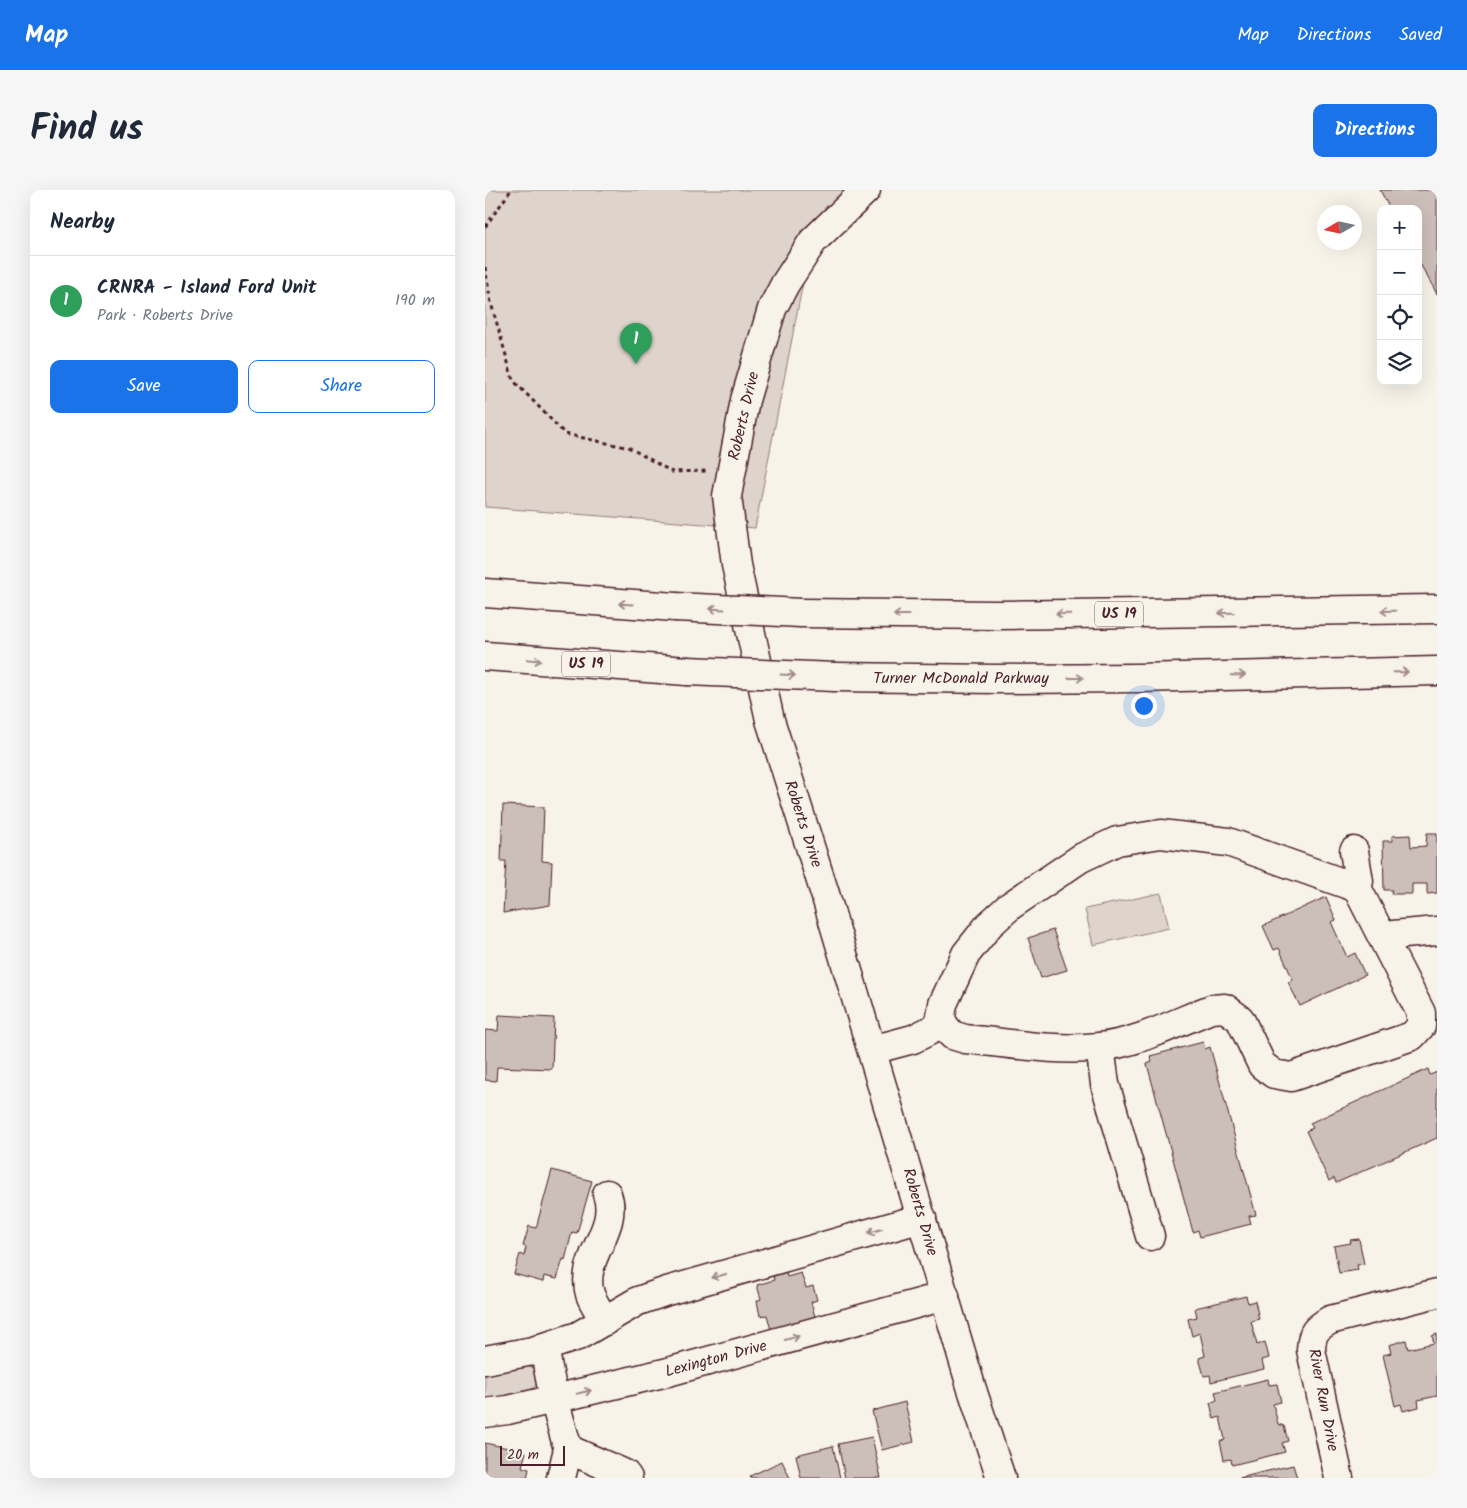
<!DOCTYPE html>
<html lang="en">
<head>
<meta charset="utf-8">
<style>
  body { margin:0; font-family:Kalam,sans-serif; background:#f6f6f7; color:#1f2937 }
  .controls { position:absolute; right:15px; top:15px; display:grid; overflow:hidden; border-radius:10px; box-shadow:0 5px 20px #0002 }
  .controls button { width:45px; height:45px; display:grid; place-items:center; padding:0; border:0; border-bottom:1px solid #e0e1e3; background:#fff; color:#1f2937; font:25px sans-serif }
  .compass { position:absolute; left:832px; top:15px; width:45px; height:45px; border-radius:50%; background:#fff; box-shadow:0 5px 20px #0002; rotate:261deg }
  .scale { position:absolute; left:15px; bottom:12px; width:65px; box-sizing:border-box; padding-left:5px; border:2px solid #4a1f2b; border-top:0; font-size:14px; line-height:18px; white-space:nowrap; color:#4a1f2b; -webkit-text-stroke:4px #f7f3e8; paint-order:stroke }
  .you { position:absolute; left:658px; top:515px; width:18px; height:18px; margin:-12px; border:4px solid #fff; border-radius:50%; background:#1a73e8; box-shadow:0 0 0 8px #1a73e833 }
  .badge { display:grid; place-items:center; width:32px; height:32px; border-radius:50%; background:#1a73e8; color:#fff; font-size:16px; font-weight:700 }
  .pin { position:absolute; translate:-50% -41px; filter:drop-shadow(0 1px 2px #0008) }
  .pin::after { content:''; position:absolute; top:26px; width:18px; height:15px; background:inherit; clip-path:polygon(0 0,100% 0,50% 100%) }
  .list { margin:0; padding:0; list-style:none }
  h2 { display:flex; justify-content:space-between; align-items:center; height:65px; margin:0; padding:0 20px; font-size:21px }
  h2 small { font-size:16px; font-weight:400; color:#747a83 }
  .list li { display:grid; grid-template-columns:32px 1fr auto; gap:15px; align-items:center; box-sizing:border-box; height:90px; padding:0 20px; border-top:1px solid #e0e1e3 }
  .list b { display:block; font-size:19px; white-space:nowrap }
  .list p { margin:0; font-size:16px; white-space:nowrap; color:#747a83 }
  .list em { font-size:16px; font-style:normal; color:#747a83 }
  .actions { display:flex; gap:10px; padding:15px 20px }
  .actions a { flex:1; padding:11px 0; border:1px solid #1a73e8; border-radius:10px; text-align:center; font-size:18px; color:#1a73e8 }
  .actions .main { background:#1a73e8; color:#fff }
  .icon { flex:none; width:28px; height:28px; fill:none; stroke:currentColor; stroke-width:2; stroke-linecap:round; stroke-linejoin:round }
  .map { position:relative; flex:none; width:952px; height:1288px; overflow:hidden; border-radius:10px }
  header { display:flex; align-items:center; gap:30px; box-sizing:border-box; height:70px; padding:0 25px; background:#1a73e8; color:#fff }
  header strong { font-size:24px }
  nav { display:flex; gap:28px; margin-inline-start:auto; font-size:18px }
  .intro { display:flex; align-items:center; justify-content:space-between; box-sizing:border-box; height:120px; padding:0 30px }
  h1 { margin:0; font-size:35px }
  .button { padding:12px 22px; border-radius:10px; background:#1a73e8; color:#fff; font-size:18px; font-weight:700 }
  main { display:flex; gap:30px; padding:0 30px }
  aside { flex:1; background:#fff; border-radius:10px; box-shadow:0 5px 20px #0002 }
  .map>svg:first-child { display:block }
  .green { fill:#ded4cc; stroke:#947a7c }
  .building { fill:#ccbfb9; stroke:#4a1f2b }
  .lines { fill:none; stroke-linecap:round; stroke-linejoin:round }
  .minor-casing { stroke:#4a1f2b; stroke-width:31 }
  .highway-casing { stroke:#4a1f2b; stroke-width:31 }
  .path { stroke:#4a1f2b; stroke-width:3; stroke-dasharray:4 4; stroke-linecap:butt }
  .minor { stroke:#f7f3e8; stroke-width:28 }
  .highway { stroke:#f7f3e8; stroke-width:28 }
  .highway-bridge-casing { stroke:#4a1f2b; stroke-width:31; stroke-linecap:butt }
  .highway-bridge { stroke:#f7f3e8; stroke-width:28 }
  .oneway { stroke:#a0898a }
  .labels { text-anchor:middle; dominant-baseline:central; stroke-width:4; stroke-linejoin:round; paint-order:stroke }
  .shield { fill:#f7f3e8; stroke:#7e5f64; stroke-width:1 }
  .shield-label { font-size:15px; font-weight:bold; fill:#4a1f2b }
  .street-label { font-size:16px; fill:#4a1f2b; stroke:#f7f3e8 }
</style>
</head>
<body>
<header>
<strong>Map</strong>
<nav><a>Map</a><a>Directions</a><a>Saved</a></nav>
</header>
<div class="intro"><h1>Find us</h1><a class="button">Directions</a></div>
<main>
<aside>
<h2>Nearby<small></small></h2>
<ul class="list">
<li><span class="badge" style="background:#2e9e5b">1</span><div><b>CRNRA - Island Ford Unit</b><p>Park · Roberts Drive</p></div><em>190 m</em></li>
</ul>
<div class="actions"><a class="main">Save</a><a>Share</a></div>
</aside>
<div class="map">
<svg width="952" height="1288" viewBox="0 0 952 1288">
  <rect width="100%" height="100%" fill="#f7f3e8"/>
  <filter id="ink" filterUnits="userSpaceOnUse"><feTurbulence type="fractalNoise" baseFrequency=".02" numOctaves="2"/><feDisplacementMap in="SourceGraphic" scale="10" xChannelSelector="R" yChannelSelector="G"/><feConvolveMatrix kernelMatrix="1 2 1 2 8 2 1 2 1" color-interpolation-filters="sRGB"/></filter>
  <g filter="url(#ink)">
    <g class="green">
      <path d="M0,0H367L330,31L270,338L0,317Z"/>
      <path d="M676,703L684,738L608,755L600,719Z"/>
      <path d="M39,1176C49,1177 54,1180 56,1190L45,1201L0,1211V1185Z"/>
    </g>
    <g class="building">
      <path d="M895,0H952V104L933,70V19H905Z"/>
      <path d="M18,615L59,617L57,671L67,672L65,715L18,723L21,671H16Z"/>
      <path d="M942,643H952V703L942,704V694H927V704H906L907,700H899L898,651H907V646L925,645L926,657L941,656Z"/>
      <path d="M841,707L851,730L846,732L862,767L870,763L880,785L815,816L803,792L808,790L794,758L789,760L778,736Z"/>
      <path d="M568,740L582,780L556,788L543,748Z"/>
      <path d="M14,825L69,828L67,879L12,877L11,891L0,890V840L13,841Z"/>
      <path d="M718,852L720,859L725,857L771,1025L764,1026L766,1034L715,1047L713,1040L708,1042L662,874L667,872L665,866Z"/>
      <path d="M943,879L945,885L952,882V948L851,993L849,988L844,991L821,941L828,938L825,933Z"/>
      <path d="M67,980L107,991L92,1043L87,1042L80,1070L78,1069L72,1089L59,1086L58,1092L29,1084L35,1064L39,1066L41,1057L38,1056L44,1036L51,1038Z"/>
      <path d="M874,1049L879,1074L872,1075L873,1080L854,1083L849,1056L866,1053L865,1050Z"/>
      <path d="M301,1082L302,1087L316,1083L321,1098L328,1096L332,1110L326,1112L330,1127L316,1131L318,1137L286,1140L282,1125L275,1126L272,1111L276,1109L272,1095L289,1090L288,1086Z"/>
      <path d="M761,1106L763,1113L770,1111L774,1129L766,1131L772,1155L780,1152L784,1168L777,1170L779,1179L726,1192L725,1185L719,1186L714,1168L720,1166L715,1143L707,1146L703,1129L712,1127L710,1118Z"/>
      <path d="M952,1144V1206L933,1210L934,1217L918,1221L916,1214L910,1216L898,1165L906,1163L904,1155L921,1150L923,1159L949,1153L947,1146Z"/>
      <path d="M783,1189L784,1195L792,1194L796,1212L788,1214L793,1234L799,1236L803,1251L797,1253L800,1262L747,1275L746,1269L739,1270L735,1251L740,1250L735,1227L729,1229L725,1213L732,1210L730,1202Z"/>
      <path d="M420,1212L429,1252L397,1260L387,1221Z"/>
      <path d="M387,1247L396,1288H360L353,1254Z"/>
      <path d="M0,1253L41,1262L37,1277L44,1279L42,1288H0Z"/>
      <path d="M348,1256L355,1288H316L311,1265Z"/>
      <path d="M297,1271L305,1288H266L265,1286Z"/>
      <path d="M808,1275L812,1288H754Z"/>
    </g>
    <g class="lines">
      <defs>
        <g id="minor">
          <path d="M381,0L328,51L300,94L287,119L260,210L242,306L251,375L285,530L341,707L486,1196L516,1288"/>
          <path d="M869,661L874,691L872,698L936,823V836L927,846L806,887L789,884L777,875L755,829L740,818L726,819C690,833 653,853 614,857C570,862 524,853 480,849L467,845L458,834L456,826L458,814L481,764L504,735L525,716L596,668L632,651L676,644L743,652L872,698"/>
          <path d="M897,746L952,741"/>
          <path d="M615,857L620,894L665,1046"/>
          <path d="M387,860L428,849L458,834"/>
          <path d="M120,1131C115,1122 108,1113 105,1104C94,1067 135,1040 122,1004"/>
          <path d="M59,1157L69,1209L83,1259L76,1288"/>
          <path d="M0,1170L48,1161L93,1146L153,1111L182,1101L437,1028"/>
          <path d="M0,1223L23,1220L183,1182L460,1106"/>
          <path d="M83,1259L140,1284L143,1288"/>
          <path d="M854,1288L826,1160C827,1142 830,1139 845,1130L952,1103"/>
        </g>
        <g id="highway">
          <path d="M0,403L190,417"/>
          <path d="M316,423L512,425L952,419"/>
          <path d="M0,466L202,481"/>
          <path d="M350,487L512,489L652,488L952,481"/>
        </g>
      </defs>
      <use href="#minor" class="minor-casing"/>
      <use href="#highway" class="highway-casing"/>
      <g class="path">
        <path d="M0,37L26,0"/>
        <path d="M0,77L6,113L28,190L80,244L145,258L187,282L223,281"/>
      </g>
      <use href="#minor" class="minor"/>
      <use href="#highway" class="highway"/>
      <defs>
        <g id="highway-bridge">
          <path d="M190,417L316,423"/>
          <path d="M202,481L350,487"/>
        </g>
      </defs>
      <use href="#highway-bridge" class="highway-bridge-casing"/>
      <use href="#highway-bridge" class="highway-bridge"/>
    </g>
    <defs><path id="oneway-shaft" d="M-6 0H5M1.5-3L5.5 0L1.5 3" fill="none" stroke-width="1.6" stroke-linecap="round" stroke-linejoin="round" transform="scale(1.25)"/></defs>
    <g class="oneway">
      <use href="#oneway-shaft" transform="translate(141 414) rotate(-177)"/>
      <use href="#oneway-shaft" transform="translate(232 419) rotate(-177)"/>
      <use href="#oneway-shaft" transform="translate(903 421) rotate(179)"/>
      <use href="#oneway-shaft" transform="translate(741 423) rotate(179)"/>
      <use href="#oneway-shaft" transform="translate(578 424) rotate(179)"/>
      <use href="#oneway-shaft" transform="translate(416 425) rotate(-180)"/>
      <use href="#oneway-shaft" transform="translate(49 470) rotate(5)"/>
      <use href="#oneway-shaft" transform="translate(916 482) rotate(-1)"/>
      <use href="#oneway-shaft" transform="translate(303 485) rotate(3)"/>
      <use href="#oneway-shaft" transform="translate(753 485) rotate(-1)"/>
      <use href="#oneway-shaft" transform="translate(591 488)"/>
      <use href="#oneway-shaft" transform="translate(390 1041) rotate(164)"/>
      <use href="#oneway-shaft" transform="translate(234 1086) rotate(164)"/>
      <use href="#oneway-shaft" transform="translate(307 1148) rotate(-15)"/>
      <use href="#oneway-shaft" transform="translate(99 1202) rotate(-13)"/>
    </g>
  </g>
  <g class="labels">
    <g class="shield">
      <rect x="610" y="411.5" width="48" height="25" rx="4"/>
      <rect x="77" y="461.5" width="48" height="25" rx="4"/>
    </g>
    <g class="shield-label">
      <text x="634" y="424">US 19</text>
      <text x="101" y="474">US 19</text>
    </g>
    <g class="street-label">
      <text transform="translate(259 226) rotate(-77)">Roberts Drive</text>
      <text x="476" y="488">Turner McDonald Parkway</text>
      <text transform="translate(318 634) rotate(72)">Roberts Drive</text>
      <text transform="translate(435 1022) rotate(74)">Roberts Drive</text>
      <text transform="translate(231 1169) rotate(-15)">Lexington Drive</text>
      <text transform="translate(838 1210) rotate(79)">River Run Drive</text>
    </g>
  </g>
</svg>
<div class="controls">
<button>+</button>
<button>−</button>
<button><svg class="icon" aria-label="locate" viewBox="0 0 24 24"><circle cx="12" cy="12" r="6"/><path d="M12 2v4M12 18v4M2 12h4M18 12h4"/></svg></button>
<button><svg class="icon" aria-label="layers" viewBox="0 0 24 24"><path d="M12 4l9 5-9 5-9-5zM3 14l9 5 9-5"/></svg></button>
</div>
<svg class="compass" viewBox="-18 -18 36 36"><path d="M0-13l5 13h-10z" fill="#e53935"/><path d="M0 13l5-13h-10z" fill="#747a83"/></svg>
<div class="scale">20 m</div>
<div class="you"></div>
<div class="pin badge" style="left:151px;top:174px;background:#2e9e5b">1</div>
</div>
</main>
</body>
</html>
